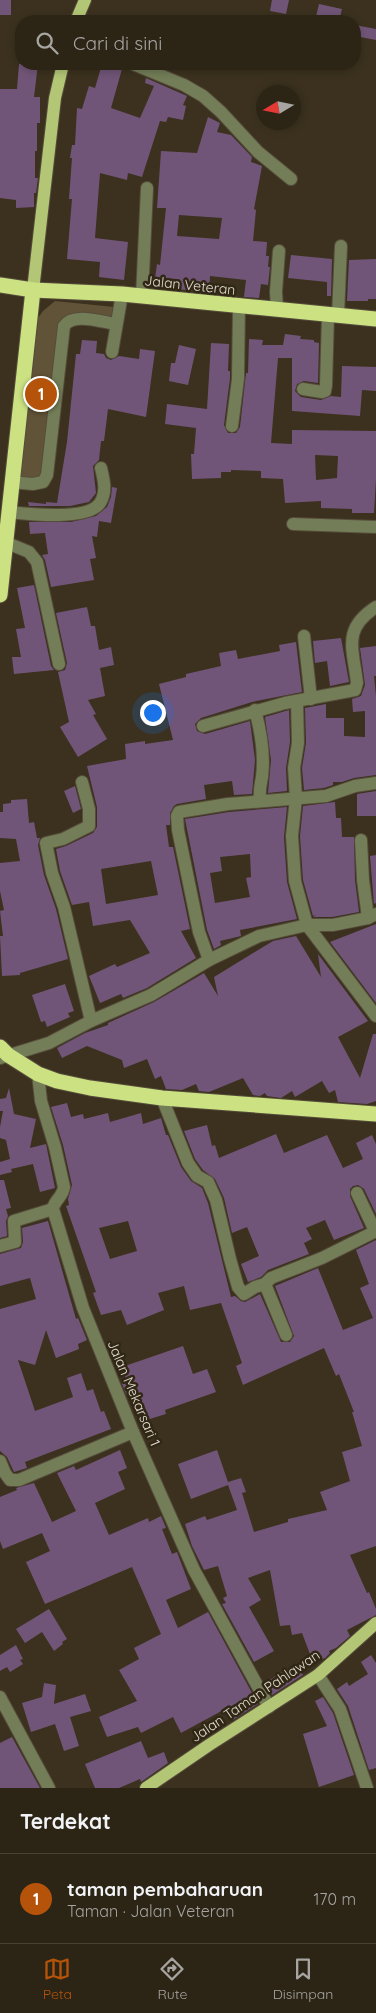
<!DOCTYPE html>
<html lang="id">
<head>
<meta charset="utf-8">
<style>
  body { margin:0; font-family:Quicksand,sans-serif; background:#342d1f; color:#f1f3f6 }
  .compass { position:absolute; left:256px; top:85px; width:45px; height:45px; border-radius:50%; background:#2c2516; box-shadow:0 2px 8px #0003; rotate:260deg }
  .you { position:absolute; left:152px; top:712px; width:18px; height:18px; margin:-12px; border:4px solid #fff; border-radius:50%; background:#1a73e8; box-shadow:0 0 0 8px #1a73e833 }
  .badge { display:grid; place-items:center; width:32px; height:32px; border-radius:50%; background:#b45309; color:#fff; font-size:16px; font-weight:700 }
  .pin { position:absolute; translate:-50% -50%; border:2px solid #fff; box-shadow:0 1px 5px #0006 }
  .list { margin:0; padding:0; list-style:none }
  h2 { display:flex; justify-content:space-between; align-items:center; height:65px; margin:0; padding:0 20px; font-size:21px }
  h2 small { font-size:16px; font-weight:400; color:#a6a5a1 }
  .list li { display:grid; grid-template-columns:32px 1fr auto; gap:15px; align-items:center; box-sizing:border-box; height:90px; padding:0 20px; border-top:1px solid #484235 }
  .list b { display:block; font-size:19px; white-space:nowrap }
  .list p { margin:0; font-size:16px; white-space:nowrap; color:#a6a5a1 }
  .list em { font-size:16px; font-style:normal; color:#a6a5a1 }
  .icon { flex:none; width:28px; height:28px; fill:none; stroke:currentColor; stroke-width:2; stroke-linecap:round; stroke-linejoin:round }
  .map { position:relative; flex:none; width:376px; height:1788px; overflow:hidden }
  .search { position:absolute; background:#2c2516; box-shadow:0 2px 8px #0003; left:15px; right:15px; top:15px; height:55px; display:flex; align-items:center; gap:12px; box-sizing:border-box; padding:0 18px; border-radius:20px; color:#a6a5a1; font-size:19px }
  .sheet { height:155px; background:#2c2516 }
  nav { display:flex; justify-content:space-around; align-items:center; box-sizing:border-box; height:70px; border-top:1px solid #484235; background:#2c2516; font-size:14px; color:#a6a5a1 }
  nav a { display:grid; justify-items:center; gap:2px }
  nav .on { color:#b45309 }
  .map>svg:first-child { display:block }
  .green { fill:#615337 }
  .building { fill:#715578; fill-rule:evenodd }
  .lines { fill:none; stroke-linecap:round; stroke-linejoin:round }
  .minor-casing { stroke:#564c3b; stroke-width:14 }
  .major-casing { stroke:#564c3b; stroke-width:14 }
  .highway-casing { stroke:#564c3b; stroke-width:17 }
  .minor { stroke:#737d57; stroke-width:12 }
  .major { stroke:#b3c676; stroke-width:12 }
  .highway { stroke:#cce282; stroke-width:15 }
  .labels { text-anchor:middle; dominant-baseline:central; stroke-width:5; stroke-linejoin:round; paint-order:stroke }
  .street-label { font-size:14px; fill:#e2dcd1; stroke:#312715 }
</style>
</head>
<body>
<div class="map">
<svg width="376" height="1788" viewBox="0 0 376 1788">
  <rect width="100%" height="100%" fill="#3b311e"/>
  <path class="green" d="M55,301L114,307L111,320L67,317L44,466L40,476L34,479L20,478L38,318L43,311Z"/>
  <g class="building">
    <rect x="0" y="0" width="11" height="15"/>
    <path d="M272,0H289L286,14L270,11Z"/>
    <path d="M319,4L342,9L339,21H315Z"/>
    <path d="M355,25L376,29V40L355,36Z"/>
    <path d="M19,64H38L34,97H40V123H37V151H35V178H38L36,193H34V207L16,208V200L0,198V89H17Z"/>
    <path d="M102,64L122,69L111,108L140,118L154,86L145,83L146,78L187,96L183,105L186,106L183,120L168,117L166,122L160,121L142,177L128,173L127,180L100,173L95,238L128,242L124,280L99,277L100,262L67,259L72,199H69L72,158H70L72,145H75L77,108L82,109L89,86L95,88Z"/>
    <path d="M208,117L220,123L217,132L231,135L252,157L251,162L262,166L254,209L256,210L253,241L267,242L266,256H269L268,267H270L268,285L261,284L259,298L244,297L246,280L210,276L209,293L154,286L157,264L160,265L166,208H157L161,151L197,153ZM179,215L222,218L219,239L177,236Z"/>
    <path d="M291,255L332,259L331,296H327V282L288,278Z"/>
    <path d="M376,259V299H368V301H347L349,260Z"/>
    <path d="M285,334L301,336L300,339L314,340V342L319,343L318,383L304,381L297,384L295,391L301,397L321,400L331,396L341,397L342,366L376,367V391L362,390L360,416L292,411V358H278L271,443L292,444V430L376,431V479L374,513H352V509L321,508V501L285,503L283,479L261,478V471L231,470V472H221V478L192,479L191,454H194L196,428L165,424L167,404L207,409L211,343L229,344L228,371H230V378L224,425L228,433H236L240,427L246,373H248L249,339L263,340L262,345H283ZM315,455L338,456L337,478L316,480Z"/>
    <path d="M82,340L97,341L96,353L104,354L106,358L111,360L119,356L139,359L140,349L155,351L146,417L108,409L104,441H101L99,460L93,466L96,493L89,502L70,506H29L28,502L46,504V502L57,503L67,442L76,354H80Z"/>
    <path d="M179,345L196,349L188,385L169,381L171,363H175Z"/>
    <path d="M112,487L117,488L111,523L99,521L97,537L92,536L96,558L90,559L94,580L51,587L45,560L42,555L48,554L45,533L30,534L29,522H71L96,516L107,507L111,497Z"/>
    <path d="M34,585L51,666L54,670L14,674L12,657H21L16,629L25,628L17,588Z"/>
    <path d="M87,607L91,626H95L99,650L111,647L114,665L100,668L105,696L88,700L96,714L93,715L107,739L78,757L60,727L69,722L58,672L65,670L67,663L56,613Z"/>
    <path d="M341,638L349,682L330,686L327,661L315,663L313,641Z"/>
    <path d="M296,642L302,692L252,702L201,718L195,724L197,731L205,734L250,721L255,760L252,794L234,795L232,781L204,785L206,799L177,804L174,806L170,813V825H166L169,847H173L190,929L181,931L196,958L147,988L123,998L121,994L100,1003L89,976L115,964L117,967L150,953L130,920L93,926L89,902L72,905L60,871L56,849L66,846L93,833L97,827V807L87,766L126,759L125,744L145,741V744L173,740L159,684L186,677V674L221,666L219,653L236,650L238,659L280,651L279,645ZM151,861L158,895L106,904L101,869Z"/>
    <path d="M376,646V676H374L376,696V775L354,778L342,782H333V785L324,788L304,790L302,768L306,743L305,708L326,704V718H344V736L365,737V711L353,712L352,699L361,696L365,685L360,648Z"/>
    <path d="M289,710L290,742L286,768L287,791L268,793L271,760L265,717Z"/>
    <path d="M75,786L81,809L73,813L64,791Z"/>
    <path d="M376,791V816H357V794Z"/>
    <path d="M27,799L29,823L34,822L37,838H40L38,845L44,875L56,909L68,959L20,973V975L2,976L0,936H3L0,911L4,910L0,891V863L20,861L16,839L0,838V812H3V804L11,803V800Z"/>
    <path d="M335,802L336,818H341L342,837H354L355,880L359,912L332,917H313L316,915L313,916L303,880L300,836L303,806Z"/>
    <path d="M287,807L284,837L287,882L297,919L240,930L241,936L220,941L221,945L214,949L207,930L185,819L229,812ZM250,854L251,877L246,878L250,897L215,903L210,873L222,871L220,857Z"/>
    <path d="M376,855V903L374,904L370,856Z"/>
    <path d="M376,924V1003L330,942Z"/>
    <path d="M296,936L321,977L318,954L368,1021L338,1037L360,1078L373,1034H376V1101L367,1104L338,1102L335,1090L329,1093L322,1081L295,1097L292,1091L281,1098L267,1096L265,1093L260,1096L253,1095L243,1078L209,1092L199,1091L196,1084L182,1090L166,1089L161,1076L155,1079L147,1059L124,1068L122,1060L87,1046L62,1058L57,1048L85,1033L108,1025V1023L154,1002L204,973L218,996L214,977L273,941Z"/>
    <path d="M65,984L74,1011L68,1013L70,1017L47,1027L45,1021L41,1022L32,995Z"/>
    <path d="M9,1088L14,1114L36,1119L30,1148L46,1144L55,1188L40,1192L33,1164L11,1169L12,1172L0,1175V1162L10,1159L6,1140L0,1138V1127L3,1111H0V1099L6,1098Z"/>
    <path d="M67,1103L71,1117L83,1114L84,1119L108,1113L110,1122L141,1113L143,1124L161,1118L166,1135H168L181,1167L191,1181L202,1188L208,1203L231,1297L235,1296L241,1301L245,1302L260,1294L281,1342H290L294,1336L275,1286L318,1268L343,1330L373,1318L360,1288L369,1284L356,1250L376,1240V1546L350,1555L367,1593L369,1592L376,1609V1615L347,1630L350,1636L336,1648L329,1651L330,1653L325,1658L313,1662L302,1633L292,1635L290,1625L280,1626L270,1570L248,1578L261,1600L249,1607L274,1651L254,1662L222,1604L226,1603L223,1598L227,1596L218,1566L204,1570L192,1546L185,1524L205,1516L207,1520L237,1510L228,1485L191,1499L178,1464L217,1450L228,1482L241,1478L246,1492L242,1493L254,1532L288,1522V1519L327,1510L320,1492L350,1481L342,1452L362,1446L352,1412H354L339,1374L336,1376L324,1348L243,1385L236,1366L242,1363L221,1303L190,1310L184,1286L158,1293L164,1310L127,1325L121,1310L101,1315L93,1293L96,1292L66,1206L69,1205L68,1199L72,1185L63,1145L51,1107ZM128,1221L137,1251L110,1259L99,1228Z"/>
    <path d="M207,1125L212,1146L215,1145L219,1158L276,1134L284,1153L327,1135L343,1168L363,1159L356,1143L372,1135L376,1144V1214L364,1189L358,1185L353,1186L350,1189V1196L364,1228L334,1240L325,1220L306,1228L312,1239L304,1243L309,1254L268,1270L261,1277L248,1282L241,1264L259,1256L247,1227L232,1233L224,1198L215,1179L203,1170L195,1159L184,1131Z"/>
    <path d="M0,1180H4L11,1208L6,1209L8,1216L6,1221L7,1236L0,1238Z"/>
    <path d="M48,1221L76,1319L78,1318L87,1340L78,1344L79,1349L56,1358L46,1330L35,1365L18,1360L35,1411L73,1397L67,1378L81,1373L87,1391L93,1389L101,1412L104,1411L111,1429L25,1462L27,1468L14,1472L7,1457L0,1451V1309L36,1299L30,1278L0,1286V1254L21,1248L23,1242L22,1228Z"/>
    <path d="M183,1346L193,1374L207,1369L216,1392L165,1410L166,1414L140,1422L132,1394L127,1396L121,1381L126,1379L122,1367Z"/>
    <path d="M120,1450L127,1468L118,1472L125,1489L95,1503L109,1535L148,1518L149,1522L161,1516L166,1528L162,1529L172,1554L177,1552L191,1589L166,1600L178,1628L208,1612L258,1704L233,1720L227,1708L181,1733L173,1717L141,1733L138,1727L107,1737L99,1717L137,1701L119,1670L139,1659L134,1648L161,1634L132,1567L45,1604L26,1562L50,1551L42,1533L3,1549L0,1541V1497L17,1490L16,1488L34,1483L52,1522L76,1511L57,1473L74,1466L76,1470Z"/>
    <path d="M49,1609L67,1639L62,1642L63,1644L54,1651L42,1632L25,1643L16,1629Z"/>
    <path d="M16,1645L23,1659L20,1660L23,1664L10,1672L7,1667L0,1671V1655Z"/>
    <path d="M371,1655L376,1663V1768L369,1770L348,1706L337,1689L347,1682L349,1686L368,1674L361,1662Z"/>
    <path d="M296,1664L303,1675L272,1695L265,1683L285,1670L289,1677L287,1669Z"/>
    <path d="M44,1683L56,1685L54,1704L85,1694L91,1711L70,1717L79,1746L64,1751L55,1724L31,1732L22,1703L42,1697Z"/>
    <path d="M323,1697L333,1713L354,1775L319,1787L303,1734L327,1726L315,1701Z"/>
    <path d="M12,1737L40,1788H0V1743Z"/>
    <path d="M141,1741L148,1758L164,1752L168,1763L141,1782L140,1779L119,1788H95L85,1764Z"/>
  </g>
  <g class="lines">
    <defs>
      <g id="minor">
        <path d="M133,64L184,85L203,96L221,112L258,152L291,179"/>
        <path d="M142,297L147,188"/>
        <path d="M277,309L276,292L279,251"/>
        <path d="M338,316L341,246"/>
        <path d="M112,352L122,294"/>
        <path d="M303,389L322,392L325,391L326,385L328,315"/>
        <path d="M232,426L238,379L239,306"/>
        <path d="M11,482L33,484L43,482L47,475L64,326C73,312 102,322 116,324"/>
        <path d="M9,512C28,514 88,521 100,503C107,492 104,480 101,468"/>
        <path d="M293,524L376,527"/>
        <path d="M7,543L29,552L37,562L59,664"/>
        <path d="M304,636L311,699"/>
        <path d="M297,702L298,743L294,768L296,798L292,836L295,881L307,925L376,1016"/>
        <path d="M255,710C261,732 265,754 262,777C260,786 259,792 260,801"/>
        <path d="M203,726L285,703L355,690L357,683C353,648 342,629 376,607"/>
        <path d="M82,782L89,809V826L63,839L46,843L52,873L64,907L91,1021"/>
        <path d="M361,840L363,880L368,918"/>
        <path d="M209,960L199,932L178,830L177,816L179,812L228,804L326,796L355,786L376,783"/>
        <path d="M0,1058L49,1043L91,1021L151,995L209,960L259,936L307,925H333L368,918L376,914"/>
        <path d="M38,1074L41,1101L55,1147L64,1187C63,1197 54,1200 53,1209L83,1308L133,1432L194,1570L269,1707"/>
        <path d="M162,1098L188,1163L197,1176L208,1182L216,1200L230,1259L238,1287L244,1294L255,1287L265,1284L286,1335"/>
        <path d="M357,1193L375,1231"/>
        <path d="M0,1246L15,1242L14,1221L53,1209"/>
        <path d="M265,1284L271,1278L322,1258L376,1231"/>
        <path d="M0,1461L5,1473L10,1480H19L133,1432"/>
        <path d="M318,1675L340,1709L367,1788"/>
        <path d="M0,1697L49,1788"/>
      </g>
      <g id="major">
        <path d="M76,21L85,0"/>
        <path d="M33,290L55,98L63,64"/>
        <path d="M146,1788L209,1745L318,1675L376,1623"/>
      </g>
      <g id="highway">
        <path d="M0,285L33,290L122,294L376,319"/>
        <path d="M0,595L33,290"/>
        <path d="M0,1047L8,1055L38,1074L57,1081L90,1088L162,1098L376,1114"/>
      </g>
    </defs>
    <use href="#minor" class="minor-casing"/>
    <use href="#major" class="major-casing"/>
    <use href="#highway" class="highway-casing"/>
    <use href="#minor" class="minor"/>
    <use href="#major" class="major"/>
    <use href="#highway" class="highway"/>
  </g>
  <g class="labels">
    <g class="street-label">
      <text transform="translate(190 285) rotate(6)">Jalan Veteran</text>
      <text transform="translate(134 1393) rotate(67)">Jalan Mekarsari 1</text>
      <text transform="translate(255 1696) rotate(-34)">Jalan Taman Pahlawan</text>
    </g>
  </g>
</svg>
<svg class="compass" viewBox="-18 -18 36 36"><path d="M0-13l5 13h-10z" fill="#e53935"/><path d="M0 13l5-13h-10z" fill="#a6a5a1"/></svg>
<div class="you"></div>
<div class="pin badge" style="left:41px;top:394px">1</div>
<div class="search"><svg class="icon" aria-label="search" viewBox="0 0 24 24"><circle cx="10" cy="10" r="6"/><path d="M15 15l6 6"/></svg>Cari di sini</div>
</div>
<section class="sheet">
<h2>Terdekat<small></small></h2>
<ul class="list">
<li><span class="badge">1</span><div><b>taman pembaharuan</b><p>Taman · Jalan Veteran</p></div><em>170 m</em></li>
</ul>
</section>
<nav>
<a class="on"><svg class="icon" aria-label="map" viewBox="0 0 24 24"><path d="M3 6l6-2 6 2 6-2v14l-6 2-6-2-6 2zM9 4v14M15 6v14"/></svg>Peta</a>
<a><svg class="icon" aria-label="directions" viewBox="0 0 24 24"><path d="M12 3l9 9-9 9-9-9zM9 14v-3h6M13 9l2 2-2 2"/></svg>Rute</a>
<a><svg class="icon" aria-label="saved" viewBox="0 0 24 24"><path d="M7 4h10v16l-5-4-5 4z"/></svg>Disimpan</a>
</nav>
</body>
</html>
